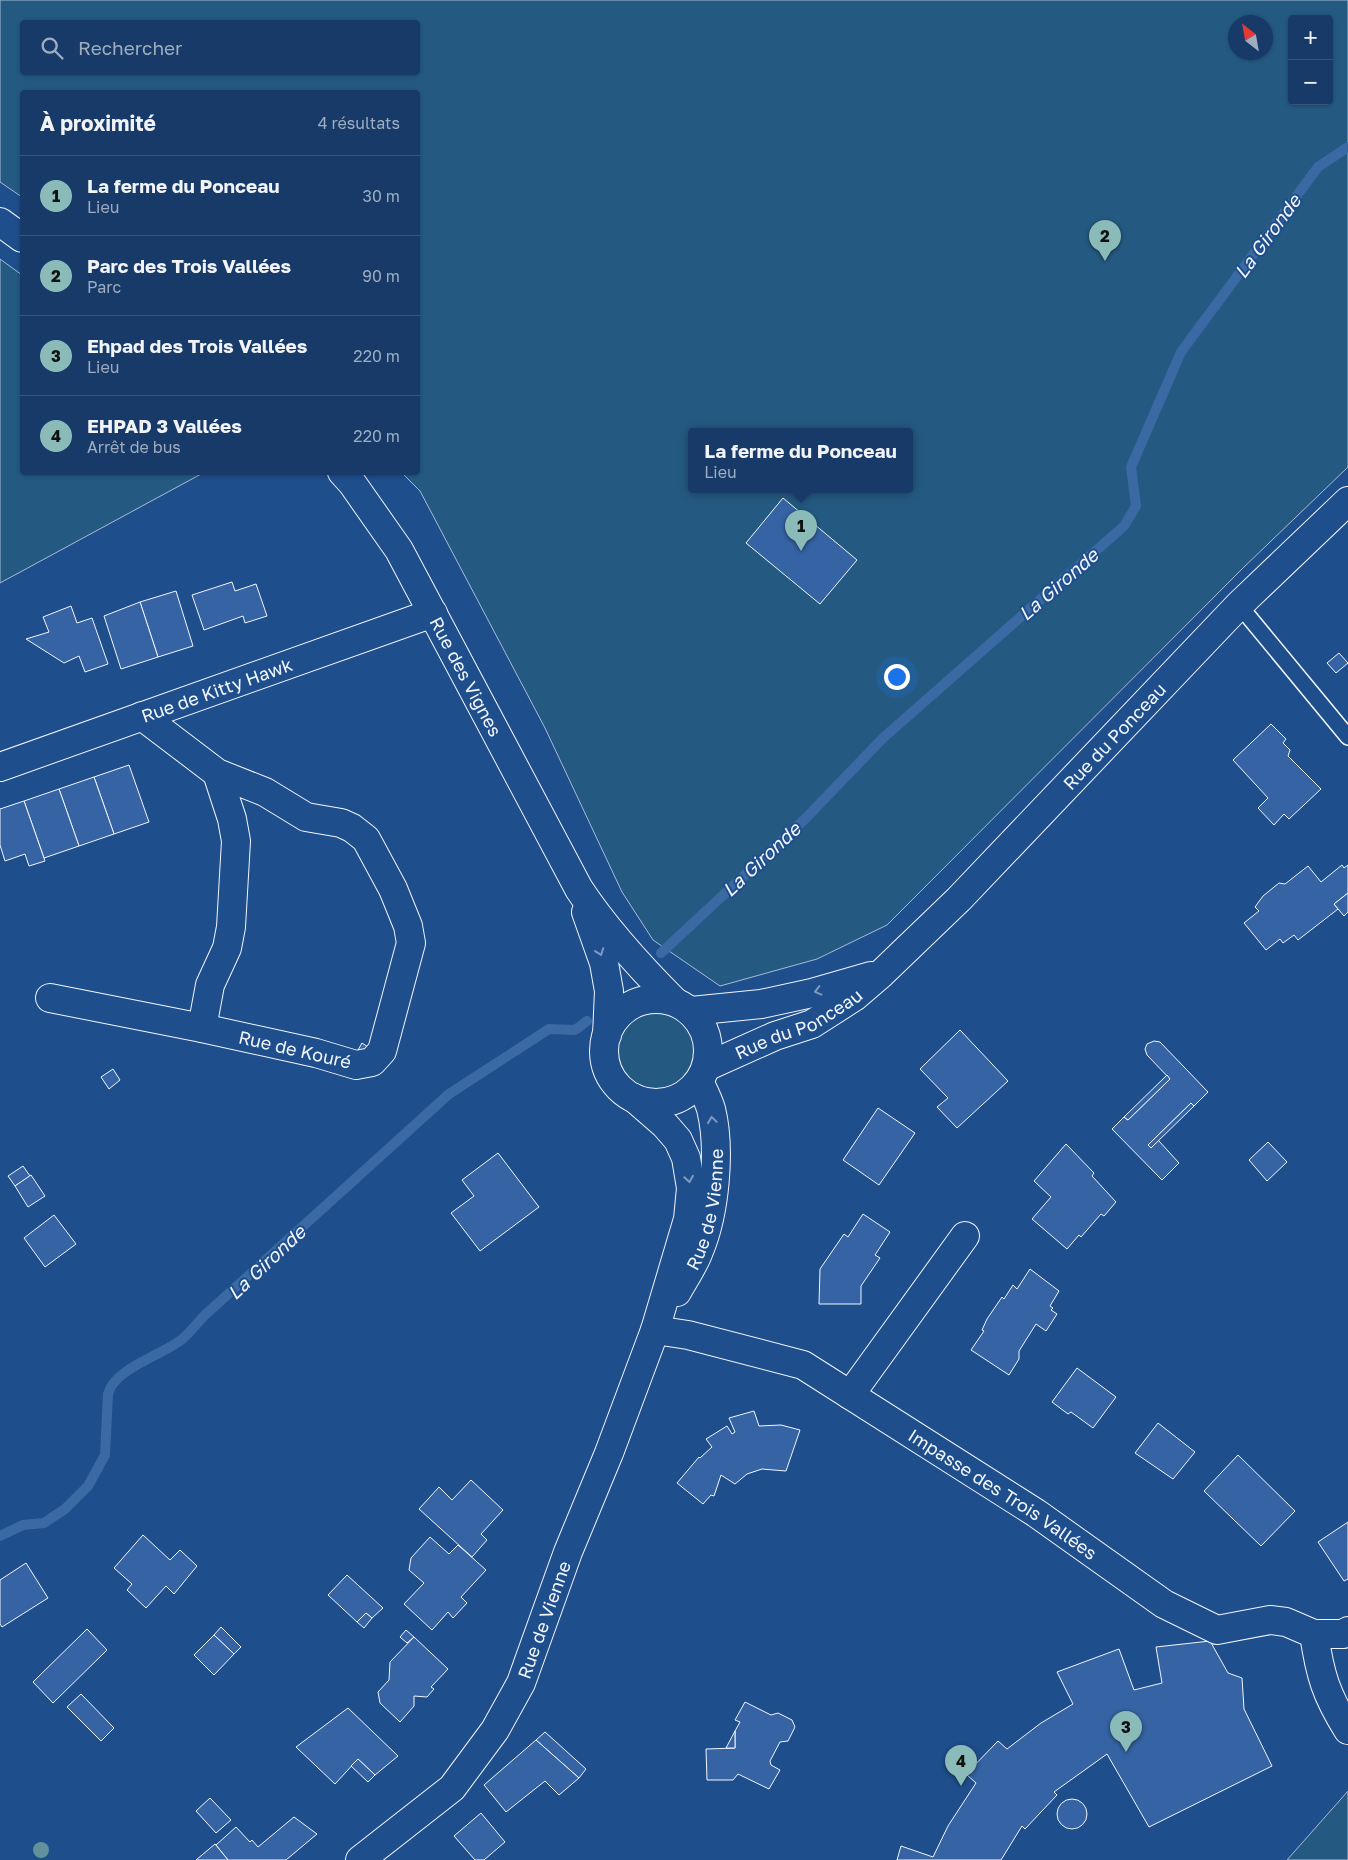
<!DOCTYPE html>
<html lang="fr">
<head>
<meta charset="utf-8">
<style>
  body { margin:0; font-family:"Golos Text",sans-serif; background:#244571; color:#f1f3f6 }
  .controls { position:absolute; right:15px; top:15px; display:grid; overflow:hidden; border-radius:5px; box-shadow:0 1px 4px #0004 }
  .controls button { width:45px; height:45px; display:grid; place-items:center; padding:0; border:0; border-bottom:1px solid #36547d; background:#173a69; color:#f1f3f6; font:25px sans-serif }
  .compass { position:absolute; left:1228px; top:15px; width:45px; height:45px; border-radius:50%; background:#173a69; box-shadow:0 1px 4px #0004; rotate:329deg }
  .you { position:absolute; left:896px; top:676px; width:18px; height:18px; margin:-12px; border:4px solid #fff; border-radius:50%; background:#1a73e8; box-shadow:0 0 0 8px #1a73e833 }
  .badge { display:grid; place-items:center; width:32px; height:32px; border-radius:50%; background:#8bbbb9; color:#111; font-size:16px; font-weight:700 }
  .pin { position:absolute; translate:-50% -41px; filter:drop-shadow(0 1px 2px #0008) }
  .pin::after { content:''; position:absolute; top:26px; width:18px; height:15px; background:inherit; clip-path:polygon(0 0,100% 0,50% 100%) }
  .popup { position:absolute; left:688px; top:428px; width:225px; height:65px; box-sizing:border-box; display:grid; place-content:center; border-radius:5px; background:#173a69; filter:drop-shadow(0 1px 4px #0005); font-size:16px; white-space:nowrap; color:#9eadc0 }
  .popup b { font-size:19px; color:#f1f3f6 }
  .popup::after { content:''; position:absolute; left:50%; top:100%; margin-left:-10px; border:10px solid transparent; border-top-color:#173a69 }
  .list { margin:0; padding:0; list-style:none }
  h2 { display:flex; justify-content:space-between; align-items:center; height:65px; margin:0; padding:0 20px; font-size:21px }
  h2 small { font-size:16px; font-weight:400; color:#9eadc0 }
  .list li { display:grid; grid-template-columns:32px 1fr auto; gap:15px; align-items:center; box-sizing:border-box; height:80px; padding:0 20px; border-top:1px solid #36547d }
  .list b { display:block; font-size:19px; white-space:nowrap }
  .list p { margin:0; font-size:16px; white-space:nowrap; color:#9eadc0 }
  .list em { font-size:16px; font-style:normal; color:#9eadc0 }
  .icon { flex:none; width:28px; height:28px; fill:none; stroke:currentColor; stroke-width:2; stroke-linecap:round; stroke-linejoin:round }
  .map { position:relative; flex:none; width:1348px; height:1860px; overflow:hidden }
  .search { position:absolute; background:#173a69; box-shadow:0 1px 4px #0004; left:20px; top:20px; width:400px; height:55px; display:flex; align-items:center; gap:12px; box-sizing:border-box; padding:0 18px; border-radius:5px; color:#9eadc0; font-size:19px }
  .panel { position:absolute; background:#173a69; box-shadow:0 1px 4px #0004; left:20px; top:90px; width:400px; height:385px; border-radius:5px }
  .map>svg:first-child { display:block }
  .green { fill:#245a82; stroke:#a8bbd7; fill-rule:evenodd }
  .lines { fill:none; stroke-linecap:round; stroke-linejoin:round }
  .stream { stroke:#3b69a3; stroke-width:10 }
  .building { fill:#3563a3; stroke:#f2f6ff }
  .service-casing { stroke:#f2f6ff; stroke-width:18 }
  .minor-casing { stroke:#f2f6ff; stroke-width:30 }
  .service { stroke:#1f4e8c; stroke-width:15 }
  .minor { stroke:#1f4e8c; stroke-width:28 }
  .tree { fill:#61919a }
  .oneway { stroke:#7e9ac0 }
  .labels { text-anchor:middle; dominant-baseline:central; stroke-width:4; stroke-linejoin:round; paint-order:stroke }
  .street-label { font-size:18px; fill:#f2f6ff; stroke:#1f4e8c }
  .water-label { font-size:19px; font-style:italic; fill:#f2f6ff; stroke:#1f4e8c }
</style>
</head>
<body>
<div class="map">
<svg width="1348" height="1860" viewBox="0 0 1348 1860">
  <rect width="100%" height="100%" fill="#1f4e8c"/>
  <g class="green">
    <path d="M0,0H1348V467L1243,568L887,925L817,959L720,986L653,940L622,892L545,728L420,491L402,473L418,472V92H22V197L0,182ZM1292,19H1329V101H1292ZM22,22H418V72H22ZM1236,22H1266V52H1236ZM692,432H910V490H692Z"/>
    <path d="M0,259L22,275V472L203,473L0,583Z"/>
    <circle cx="657" cy="1052" r="41"/>
    <path d="M1348,1791V1860H1287Z"/>
  </g>
  <g class="lines">
    <g class="stream">
      <path d="M661,953L805,819L883,738L1124,526L1136,506L1131,467L1181,352L1318,167L1348,147"/>
      <path d="M0,1536L23,1525L44,1523L65,1509L88,1486L105,1455L108,1394C114,1369 160,1356 181,1340C190,1333 197,1323 205,1315L449,1094L549,1029L575,1030L587,1021"/>
    </g>
  </g>
  <g class="building">
    <path d="M783,498L857,560L820,604L746,543Z"/>
    <path d="M232,582L235,591L256,584L267,616L245,623L243,616L204,630L192,595Z"/>
    <path d="M176,591L193,646L158,657L140,602Z"/>
    <path d="M140,602L158,657L121,669L104,616Z"/>
    <path d="M71,606L77,623L92,618L108,664L85,672L79,656L64,663L26,639L49,632L43,617Z"/>
    <path d="M1339,653L1348,663L1336,673L1327,663Z"/>
    <path d="M1271,724L1286,739L1283,743L1290,750L1288,756L1321,789L1289,819L1284,814L1274,825L1258,808L1268,798L1233,760Z"/>
    <path d="M129,765L149,822L114,834L94,777Z"/>
    <path d="M94,777L114,834L79,846L59,789Z"/>
    <path d="M59,789L79,846L44,858L24,801Z"/>
    <path d="M24,801L45,861L29,866L25,854L5,861L0,845V809Z"/>
    <path d="M1342,865L1344,868L1348,865V893L1334,904L1338,909L1298,940L1294,935L1283,943L1280,939L1266,950L1244,923L1259,911L1255,907L1263,896L1279,883L1285,884L1308,866L1321,882Z"/>
    <path d="M1348,893V912L1344,916L1334,904Z"/>
    <path d="M960,1030L1008,1081L957,1128L937,1107L948,1098L920,1069Z"/>
    <path d="M1154,1041L1160,1042L1208,1092L1194,1106L1191,1103L1148,1145L1151,1148L1158,1140L1179,1163L1162,1180L1112,1129L1124,1117L1128,1120L1170,1079L1147,1055L1145,1049L1147,1044Z"/>
    <path d="M362,1043L374,1051L369,1058L358,1050Z"/>
    <path d="M113,1069L120,1080L109,1089L101,1077Z"/>
    <path d="M1167,1075L1170,1079L1128,1120L1124,1117Z"/>
    <path d="M1191,1103L1194,1106L1151,1148L1148,1145Z"/>
    <path d="M878,1108L915,1133L879,1185L843,1160Z"/>
    <path d="M1268,1142L1287,1162L1267,1181L1249,1160Z"/>
    <path d="M1066,1144L1094,1173L1092,1176L1116,1202L1104,1216L1101,1214L1081,1237L1079,1235L1067,1249L1032,1219L1051,1197L1034,1181Z"/>
    <path d="M498,1153L539,1207L480,1251L451,1213L474,1196L462,1180Z"/>
    <path d="M23,1166L30,1176L15,1186L8,1176Z"/>
    <path d="M31,1175L45,1196L28,1207L15,1186Z"/>
    <path d="M863,1214L890,1232L875,1255L880,1258L861,1286V1304H819L820,1269L844,1234L848,1237Z"/>
    <path d="M54,1215L76,1244L45,1267L24,1238Z"/>
    <path d="M1030,1269L1059,1291L1050,1306L1053,1308L1051,1310L1057,1314L1046,1331L1036,1324L1019,1351V1359L1009,1375L971,1350L984,1331L982,1330L987,1319L1002,1297L1004,1299L1013,1285L1017,1289Z"/>
    <path d="M1077,1368L1116,1397L1093,1428L1071,1412L1068,1414L1052,1402Z"/>
    <path d="M754,1411L759,1426L781,1425L800,1430L786,1471L762,1469L747,1474L735,1484L721,1475L714,1496L711,1495L703,1504L677,1483L699,1457L700,1458L712,1447L706,1439L727,1426L732,1434L735,1432L729,1418Z"/>
    <path d="M1158,1423L1195,1452L1173,1479L1135,1453Z"/>
    <path d="M1238,1455L1295,1511L1261,1546L1204,1491Z"/>
    <path d="M471,1480L503,1510L481,1534L487,1540L472,1557L419,1509L439,1487L452,1500Z"/>
    <path d="M1348,1522V1579L1344,1581L1318,1542Z"/>
    <path d="M143,1535L170,1560L180,1550L197,1566L174,1594L166,1586L146,1608L127,1590L132,1584L114,1568Z"/>
    <path d="M430,1537L449,1554L458,1545L486,1570L461,1597L467,1603L453,1618L448,1612L432,1630L404,1604L424,1583L409,1570L411,1558Z"/>
    <path d="M26,1563L48,1598L2,1627L0,1624V1580Z"/>
    <path d="M347,1575L383,1608L372,1618L366,1613L357,1622L328,1595Z"/>
    <path d="M366,1613L372,1618L364,1628L357,1622Z"/>
    <path d="M221,1627L241,1647L234,1654L214,1635Z"/>
    <path d="M87,1629L107,1650L53,1703L33,1682Z"/>
    <path d="M406,1630L414,1637L407,1643L400,1637Z"/>
    <path d="M214,1635L234,1654L214,1675L194,1655Z"/>
    <path d="M414,1637L448,1669L431,1687L434,1689L427,1697L414,1696V1706L400,1722L380,1703L378,1692L389,1680L390,1662Z"/>
    <path d="M1210,1641L1228,1673L1242,1678L1244,1709L1272,1766L1149,1827L1107,1754L1054,1792L1057,1795L1025,1829L1022,1826L1001,1860H897L901,1846L933,1857L948,1826L976,1783L966,1774L998,1741L1007,1749L1041,1723L1073,1704L1057,1672L1119,1649L1134,1690L1162,1683L1156,1647Z"/>
    <path d="M81,1694L114,1728L101,1741L67,1707Z"/>
    <path d="M745,1702L771,1715L778,1713L792,1720L795,1727L788,1741L780,1742L770,1761L771,1765L780,1770L769,1789L738,1774L733,1780H707L706,1749L735,1748V1731L740,1722L735,1720Z"/>
    <path d="M348,1708L398,1756L375,1775L358,1759L335,1784L296,1747Z"/>
    <path d="M735,1731V1748H726Z"/>
    <path d="M545,1732L586,1769L579,1778L536,1740Z"/>
    <path d="M536,1740L579,1778L559,1795L545,1781L506,1812L484,1785Z"/>
    <path d="M358,1759L375,1775L368,1782L351,1766Z"/>
    <path d="M210,1798L231,1820L216,1833L196,1811Z"/>
    <circle cx="1072" cy="1814" r="15"/>
    <path d="M481,1813L505,1842L484,1860H475L454,1836Z"/>
    <path d="M294,1817L317,1834L286,1860H228L216,1845L236,1827L250,1842L252,1840L258,1847Z"/>
    <path d="M215,1844L228,1860H196Z"/>
  </g>
  <g class="lines">
    <defs>
      <path id="service" d="M1239,605L1348,737"/>
      <g id="minor">
        <path d="M0,222L22,238"/>
        <path id="s1" d="M342,472L352,483L399,550L579,889C606,930 640,967 675,1002"/>
        <path d="M142,716L217,773L265,792L306,817L341,823L352,828L366,839L393,889L408,926L411,943L382,1051L372,1062L356,1065L316,1053L202,1028L210,985L227,948L231,927L236,841L232,819L217,773"/>
        <path id="s2" d="M0,767L433,613"/>
        <path d="M586,912L604,963L609,991L607,1035"/>
        <path d="M50,998L202,1028"/>
        <circle cx="656" cy="1051" r="52"/>
        <path d="M691,1011L761,1004L812,993L871,976"/>
        <path id="s3" d="M708,1066L775,1036L812,1024L854,997L882,973L959,899L1239,605L1348,501"/>
        <path id="s4" d="M677,1292C684,1279 694,1265 699,1251C715,1213 721,1149 711,1109C708,1099 703,1090 699,1081"/>
        <path id="s5" d="M655,1330L688,1335L803,1365L1036,1513L1164,1604L1217,1630L1270,1620L1286,1622L1314,1634H1343L1348,1631"/>
        <path d="M850,1395L965,1236"/>
        <path d="M1314,1634C1320,1675 1326,1695 1348,1730"/>
        <path id="s6" d="M360,1860L452,1788L495,1730L521,1683L568,1552L609,1453L655,1330L688,1219L691,1188L686,1158L678,1140L665,1125L634,1098"/>
      </g>
    </defs>
    <use href="#service" class="service-casing"/>
    <use href="#minor" class="minor-casing"/>
    <use href="#service" class="service"/>
    <use href="#minor" class="minor"/>
  </g>
  <circle class="tree" cx="41" cy="1850" r="8"/>
  <defs><path id="oneway-chevron" d="M-2-3.5L2.5 0L-2 3.5" fill="none" stroke-width="1.6" stroke-linecap="round" stroke-linejoin="round" transform="scale(1.25)"/></defs>
  <g class="oneway">
    <use href="#oneway-chevron" transform="translate(600 952) rotate(70)"/>
    <use href="#oneway-chevron" transform="translate(818 991) rotate(165)"/>
    <use href="#oneway-chevron" transform="translate(712 1120) rotate(-98)"/>
    <use href="#oneway-chevron" transform="translate(689 1179) rotate(81)"/>
  </g>
  <g class="labels">
    <g class="street-label">
      <text stroke="none"><textPath href="#s1" startOffset="240">Rue des Vignes</textPath></text>
      <text stroke="none"><textPath href="#s2" startOffset="230">Rue de Kitty Hawk</textPath></text>
      <text stroke="none"><textPath href="#s3" startOffset="531">Rue du Ponceau</textPath></text>
      <text stroke="none"><textPath href="#s3" startOffset="100">Rue du Ponceau</textPath></text>
      <text transform="translate(295 1049) rotate(13)">Rue de Kouré</text>
      <text stroke="none"><textPath href="#s4" startOffset="89">Rue de Vienne</textPath></text>
      <text stroke="none"><textPath href="#s5" startOffset="390">Impasse des Trois Vallées</textPath></text>
      <text stroke="none"><textPath href="#s6" startOffset="310">Rue de Vienne</textPath></text>
    </g>
    <g class="water-label">
      <text transform="translate(1267 236) rotate(-54)">La Gironde</text>
      <text transform="translate(1058 584) rotate(-41)">La Gironde</text>
      <text transform="translate(761 859) rotate(-43)">La Gironde</text>
      <text transform="translate(266 1262) rotate(-43)">La Gironde</text>
    </g>
  </g>
</svg>
<div class="controls">
<button>+</button>
<button>−</button>
</div>
<svg class="compass" viewBox="-18 -18 36 36"><path d="M0-13l5 13h-10z" fill="#e53935"/><path d="M0 13l5-13h-10z" fill="#9eadc0"/></svg>
<div class="you"></div>
<div class="pin badge" style="left:801px;top:551px">1</div>
<div class="popup"><b>La ferme du Ponceau</b>Lieu</div>
<div class="pin badge" style="left:1105px;top:261px">2</div>
<div class="pin badge" style="left:1126px;top:1752px">3</div>
<div class="pin badge" style="left:961px;top:1786px">4</div>
<div class="search"><svg class="icon" aria-label="search" viewBox="0 0 24 24"><circle cx="10" cy="10" r="6"/><path d="M15 15l6 6"/></svg>Rechercher</div>
<section class="panel">
<h2>À proximité<small>4 résultats</small></h2>
<ul class="list">
<li><span class="badge">1</span><div><b>La ferme du Ponceau</b><p>Lieu</p></div><em>30 m</em></li>
<li><span class="badge">2</span><div><b>Parc des Trois Vallées</b><p>Parc</p></div><em>90 m</em></li>
<li><span class="badge">3</span><div><b>Ehpad des Trois Vallées</b><p>Lieu</p></div><em>220 m</em></li>
<li><span class="badge">4</span><div><b>EHPAD 3 Vallées</b><p>Arrêt de bus</p></div><em>220 m</em></li>
</ul>
</section>
</div>
</body>
</html>
